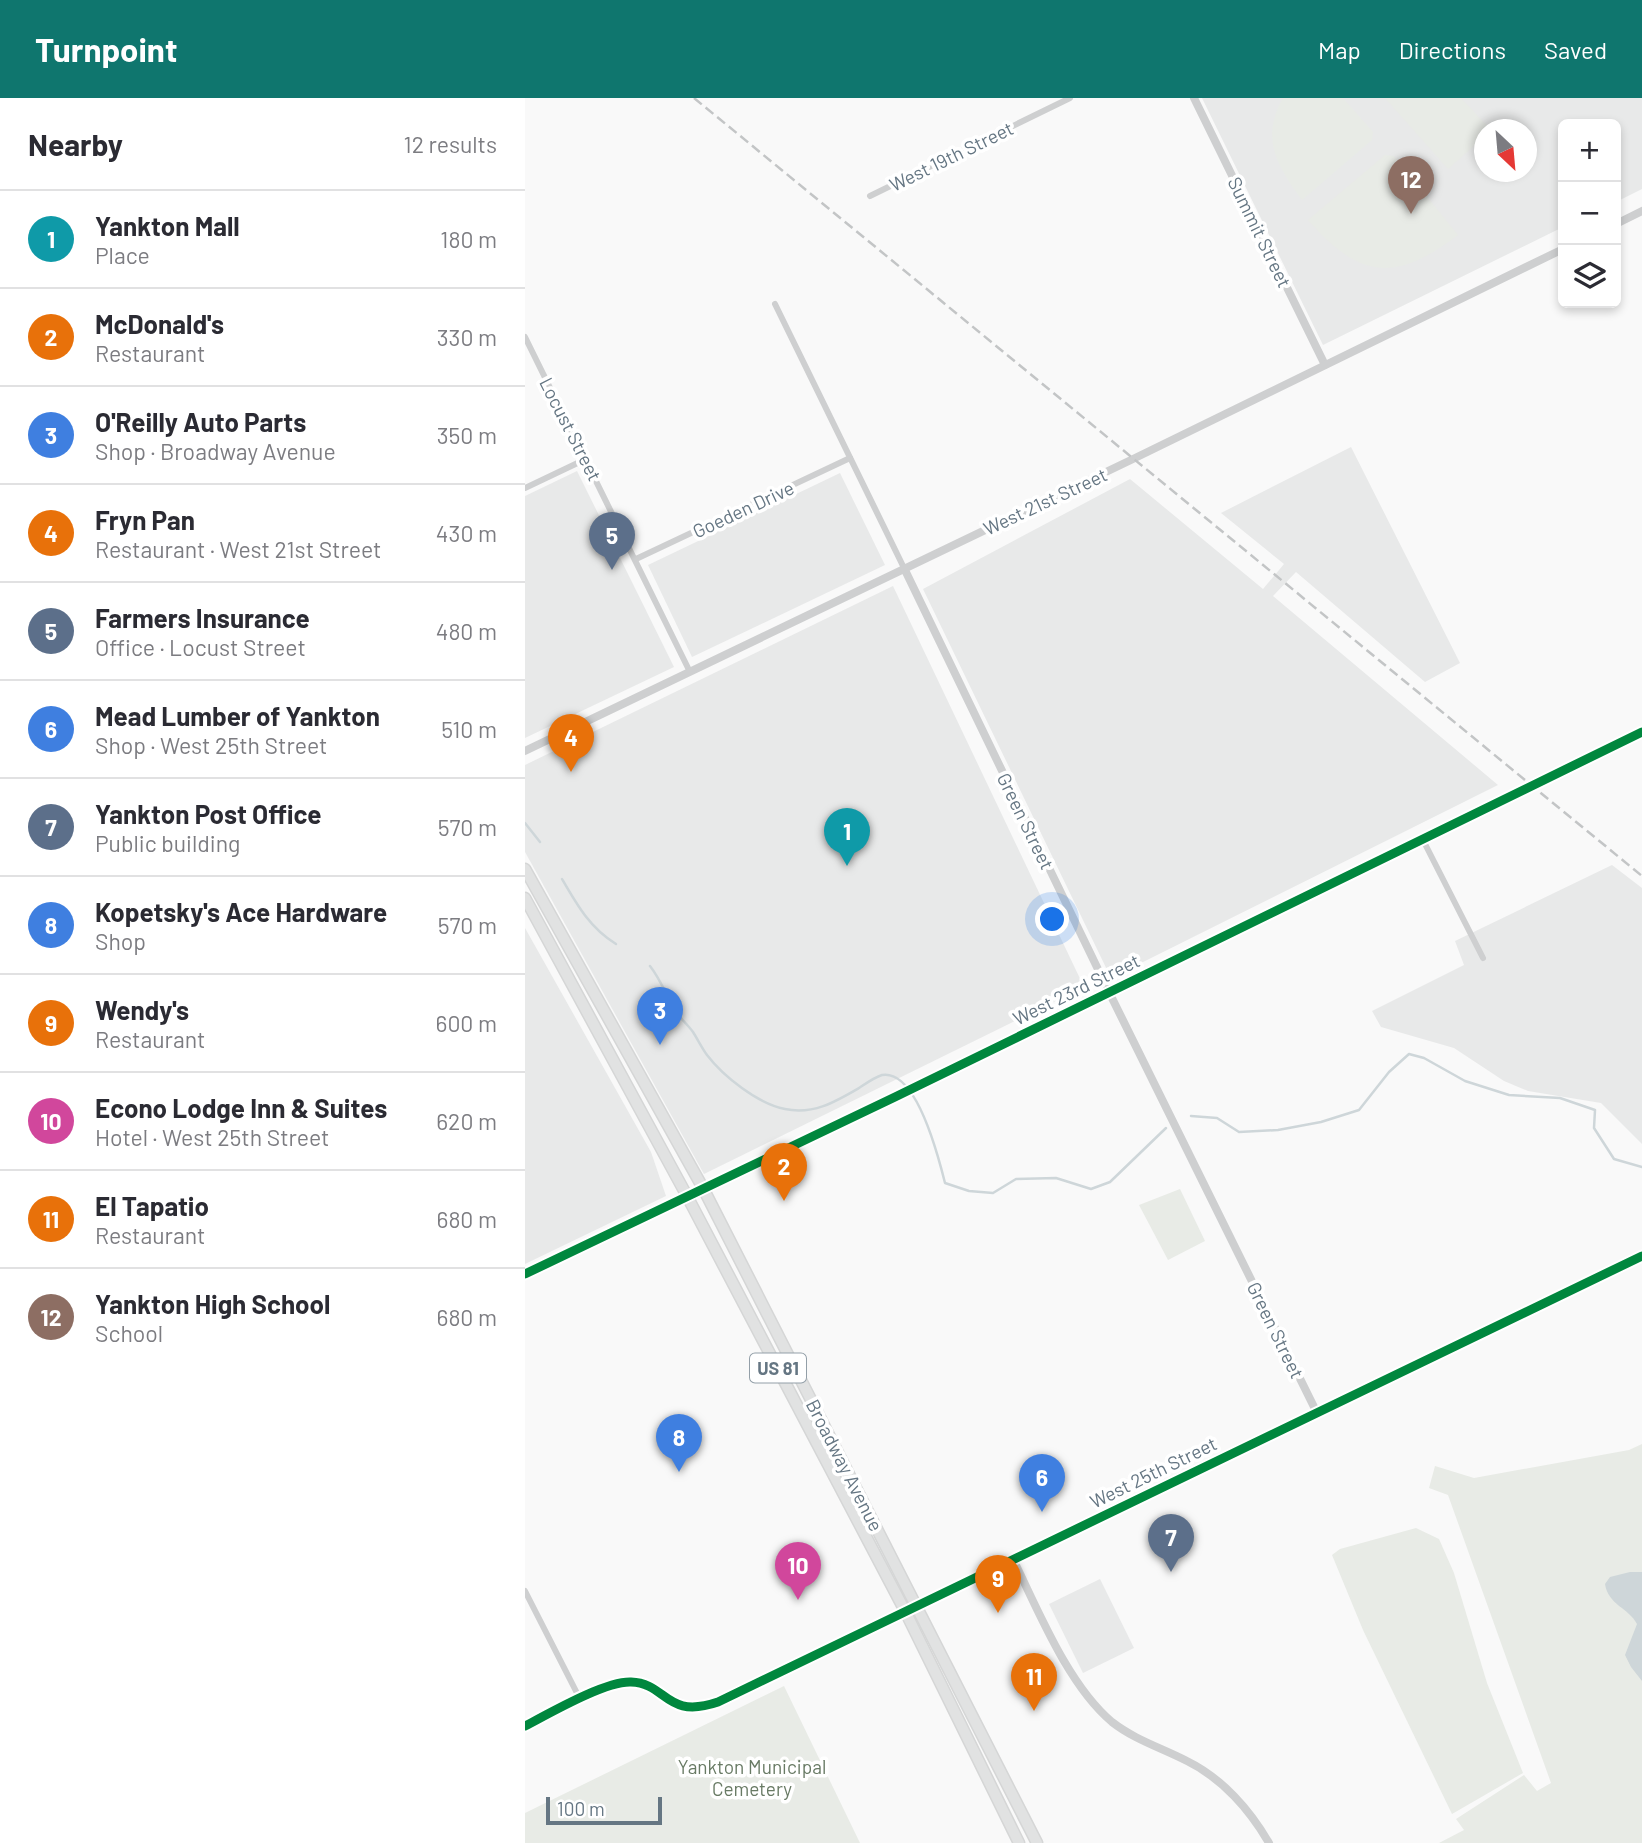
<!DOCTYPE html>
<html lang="en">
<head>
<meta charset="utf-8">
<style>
  body { margin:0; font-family:Barlow,sans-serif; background:#f2f2f3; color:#2b2b33 }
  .controls { position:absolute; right:21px; top:21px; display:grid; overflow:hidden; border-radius:10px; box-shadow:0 4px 10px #0003 }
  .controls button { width:63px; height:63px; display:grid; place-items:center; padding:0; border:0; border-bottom:2px solid #e1e1e2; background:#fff; color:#2b2b33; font:35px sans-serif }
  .compass { position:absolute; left:949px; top:21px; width:63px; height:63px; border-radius:50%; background:#fff; box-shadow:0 4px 10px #0003; rotate:154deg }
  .scale { position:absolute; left:21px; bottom:18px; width:116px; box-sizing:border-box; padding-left:7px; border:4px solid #657683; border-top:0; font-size:19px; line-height:24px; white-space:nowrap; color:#657683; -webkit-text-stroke:5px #fff; paint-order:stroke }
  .you { position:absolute; left:528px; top:822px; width:24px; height:24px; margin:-18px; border:5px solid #fff; border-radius:50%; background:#1a73e8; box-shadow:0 0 0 10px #1a73e833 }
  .badge { display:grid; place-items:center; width:46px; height:46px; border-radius:50%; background:#0f766e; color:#fff; font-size:23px; font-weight:700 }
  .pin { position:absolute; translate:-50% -58px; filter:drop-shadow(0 2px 4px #0008) }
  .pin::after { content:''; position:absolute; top:37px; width:24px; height:21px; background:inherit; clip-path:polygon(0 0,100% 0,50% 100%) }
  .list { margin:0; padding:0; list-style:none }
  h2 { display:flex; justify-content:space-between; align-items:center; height:91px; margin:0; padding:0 28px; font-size:30px }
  h2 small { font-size:23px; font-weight:400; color:#7c7c81 }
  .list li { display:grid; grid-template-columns:46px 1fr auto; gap:21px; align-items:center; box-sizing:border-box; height:98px; padding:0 28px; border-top:2px solid #e1e1e2 }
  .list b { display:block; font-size:26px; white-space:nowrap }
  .list p { margin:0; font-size:23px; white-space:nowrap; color:#7c7c81 }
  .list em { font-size:23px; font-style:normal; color:#7c7c81 }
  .icon { flex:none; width:38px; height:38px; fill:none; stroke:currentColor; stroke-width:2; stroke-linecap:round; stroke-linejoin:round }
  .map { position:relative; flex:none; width:1117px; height:1745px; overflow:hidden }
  header { display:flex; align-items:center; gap:42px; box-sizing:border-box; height:98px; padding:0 35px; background:#0f766e; color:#fff }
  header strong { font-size:33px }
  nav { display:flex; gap:38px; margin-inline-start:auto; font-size:24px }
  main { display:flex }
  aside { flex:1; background:#fff }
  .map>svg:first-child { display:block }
  .built { fill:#e8e9e9; fill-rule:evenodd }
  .green { fill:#e8ebe6 }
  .water { fill:#ced6d9 }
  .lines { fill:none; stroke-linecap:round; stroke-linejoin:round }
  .stream { stroke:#ced6d9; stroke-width:2.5 }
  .trunk-casing { stroke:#d5d6d6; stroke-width:13 }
  .minor { stroke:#cecfd0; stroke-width:6 }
  .tertiary { stroke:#cecfd0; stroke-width:8 }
  .trunk { stroke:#e1e2e2; stroke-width:10 }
  .rail { stroke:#c3c5c6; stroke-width:2.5; stroke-dasharray:10 5; stroke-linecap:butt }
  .cycleway-casing { stroke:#fff; stroke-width:13 }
  .cycleway { stroke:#00873e; stroke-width:9 }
  .labels { text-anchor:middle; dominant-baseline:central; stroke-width:7; stroke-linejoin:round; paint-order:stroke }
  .shield { fill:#fff; stroke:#939fa8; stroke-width:2 }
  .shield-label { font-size:18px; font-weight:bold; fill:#657683 }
  .street-label { font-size:19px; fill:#657683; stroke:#fff }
  .park-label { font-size:19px; fill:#687a64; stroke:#fff }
</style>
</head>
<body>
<header>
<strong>Turnpoint</strong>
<nav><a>Map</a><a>Directions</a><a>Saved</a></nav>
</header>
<main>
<aside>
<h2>Nearby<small>12 results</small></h2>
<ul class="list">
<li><span class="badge" style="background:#0f9aa8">1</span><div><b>Yankton Mall</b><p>Place</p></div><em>180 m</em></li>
<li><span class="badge" style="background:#e8710a">2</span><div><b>McDonald's</b><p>Restaurant</p></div><em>330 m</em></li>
<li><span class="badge" style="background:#3f7fe0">3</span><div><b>O'Reilly Auto Parts</b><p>Shop · Broadway Avenue</p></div><em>350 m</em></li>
<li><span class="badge" style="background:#e8710a">4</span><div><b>Fryn Pan</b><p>Restaurant · West 21st Street</p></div><em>430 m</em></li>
<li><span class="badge" style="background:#5c6f8a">5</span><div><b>Farmers Insurance</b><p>Office · Locust Street</p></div><em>480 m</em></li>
<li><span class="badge" style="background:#3f7fe0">6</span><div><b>Mead Lumber of Yankton</b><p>Shop · West 25th Street</p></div><em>510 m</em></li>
<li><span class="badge" style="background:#5c6f8a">7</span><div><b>Yankton Post Office</b><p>Public building</p></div><em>570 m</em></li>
<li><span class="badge" style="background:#3f7fe0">8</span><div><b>Kopetsky's Ace Hardware</b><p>Shop</p></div><em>570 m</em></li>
<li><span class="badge" style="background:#e8710a">9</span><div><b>Wendy's</b><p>Restaurant</p></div><em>600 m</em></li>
<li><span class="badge" style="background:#d1479c">10</span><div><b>Econo Lodge Inn &amp; Suites</b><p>Hotel · West 25th Street</p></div><em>620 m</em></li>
<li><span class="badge" style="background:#e8710a">11</span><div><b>El Tapatio</b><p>Restaurant</p></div><em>680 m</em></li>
<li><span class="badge" style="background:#8d6e63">12</span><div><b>Yankton High School</b><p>School</p></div><em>680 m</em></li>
</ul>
</aside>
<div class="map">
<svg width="1117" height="1745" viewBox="0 0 1117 1745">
  <rect width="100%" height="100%" fill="#f9f9f9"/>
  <g class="built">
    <path d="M677,0H1117V91L1091,104V26H1038V129L798,247ZM960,32H1002V74H960Z"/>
    <path d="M826,349L935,565L900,584L771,474L748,498L973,687L586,880L398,491L605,381L738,491L759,466L696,415Z"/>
    <path d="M52,373L149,569L0,640V398Z"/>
    <path d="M315,375L360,467L167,559L123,467Z"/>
    <path d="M368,488L559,889L179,1076L0,754V667Z"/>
    <path d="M1087,767L1117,790V1046L1076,1005L1003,993L979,983L929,950L856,929L847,913L939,867L930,843Z"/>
    <path d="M0,830L126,1054L141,1098L0,1166Z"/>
    <path d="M575,1481L609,1550L558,1575L524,1506Z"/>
  </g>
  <g class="green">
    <path d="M758,0H818L848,34L847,42L777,102C752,68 735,40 758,0Z"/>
    <path d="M860,0H936L965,31L960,32L959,39L923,71Z"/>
    <path d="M860,57L869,58L933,137C871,184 835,182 783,122Z"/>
    <path d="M655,1091L680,1143L643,1162L614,1107Z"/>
    <path d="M1117,1346V1745H914L939,1732L931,1721L999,1677L1012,1693L1026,1685L923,1397L904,1390L910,1368L949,1380L1104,1352Z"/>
    <path d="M891,1430L914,1441L929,1475L962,1585L998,1675L927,1716L838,1532L807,1457L815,1451Z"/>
    <path d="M259,1588L335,1745H0V1715Z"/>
  </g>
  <path class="water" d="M1105,1474H1117V1583L1106,1569L1100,1557L1112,1526C1104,1510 1083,1507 1080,1486L1085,1479Z"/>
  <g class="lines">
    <g class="stream">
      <path d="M0,725L15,744"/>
      <path d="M37,781C52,807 65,830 91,846"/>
      <path d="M125,868C136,882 142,899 151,914C156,921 163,927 168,934C173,942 177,950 182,957C198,978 233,1006 260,1011C288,1017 310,1004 334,990C340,986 350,979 357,977C392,971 414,1061 420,1085L444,1093L468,1095L491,1081L531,1080L566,1091L585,1084L641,1030"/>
      <path d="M666,1018L692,1020L714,1034L753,1032L796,1024L834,1012L864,974L884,956L899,960L940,983L984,997L1035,1000L1070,1012L1069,1030L1089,1061L1117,1069"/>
    </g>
    <defs>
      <g id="trunk">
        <path d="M0,771L178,1090L512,1745"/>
        <path d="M0,800L162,1098L380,1513L494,1745"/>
      </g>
    </defs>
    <use href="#trunk" class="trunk-casing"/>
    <g class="minor">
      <path d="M345,98L545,0"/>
      <path d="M250,206L379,470"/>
      <path d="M0,239L165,574"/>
      <path d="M0,390L61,361"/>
      <path d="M111,461L325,360"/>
      <path d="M897,740L958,860"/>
      <path d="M792,1315L1117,1158"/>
      <path d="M0,1493L55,1601"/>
    </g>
    <g class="tertiary">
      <path d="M669,0L800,267"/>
      <path d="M1091,126L1117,113"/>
      <path d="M0,653L608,361L1038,151"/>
      <path d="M0,1176L370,999L1117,634"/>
      <path d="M488,1461C513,1512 543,1587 587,1624C610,1642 637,1650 662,1663C697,1680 725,1712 744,1745"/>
      <path d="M0,1628C25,1615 80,1583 106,1584C142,1585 140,1622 193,1604L792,1315L584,894L379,470"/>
    </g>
    <use href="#trunk" class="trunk"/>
    <path class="rail" d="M169,0L1117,778"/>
    <defs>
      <g id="cycleway">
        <path d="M0,1176L370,999L1117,634"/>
        <path d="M0,1628C25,1615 80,1583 106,1584C142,1585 140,1622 193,1604L1117,1158"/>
      </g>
    </defs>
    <use href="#cycleway" class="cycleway-casing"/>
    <use href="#cycleway" class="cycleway"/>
  </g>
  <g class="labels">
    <rect class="shield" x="225" y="1255.5" width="56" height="29" rx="5"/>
    <g class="shield-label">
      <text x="253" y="1270">US 81</text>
    </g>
    <g class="street-label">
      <text transform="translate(426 58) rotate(-26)">West 19th Street</text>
      <text transform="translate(735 134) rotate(64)">Summit Street</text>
      <text transform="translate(46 331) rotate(63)">Locust Street</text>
      <text transform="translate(520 403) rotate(-25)">West 21st Street</text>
      <text transform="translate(218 411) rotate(-25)">Goeden Drive</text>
      <text transform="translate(501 723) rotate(64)">Green Street</text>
      <text transform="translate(551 891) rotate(-26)">West 23rd Street</text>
      <text transform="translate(751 1232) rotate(64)">Green Street</text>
      <text transform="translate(320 1367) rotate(63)">Broadway Avenue</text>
      <text transform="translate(628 1374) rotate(-26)">West 25th Street</text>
    </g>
    <g class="park-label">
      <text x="227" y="1668">Yankton Municipal<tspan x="227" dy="22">Cemetery</tspan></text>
    </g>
  </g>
</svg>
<div class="controls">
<button>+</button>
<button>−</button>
<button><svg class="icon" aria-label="layers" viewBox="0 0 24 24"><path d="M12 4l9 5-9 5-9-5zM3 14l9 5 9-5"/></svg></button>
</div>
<svg class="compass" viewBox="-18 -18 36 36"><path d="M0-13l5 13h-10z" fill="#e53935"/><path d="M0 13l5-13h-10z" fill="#7c7c81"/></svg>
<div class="scale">100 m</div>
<div class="you"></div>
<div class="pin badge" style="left:322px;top:768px;background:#0f9aa8">1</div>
<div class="pin badge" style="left:259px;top:1103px;background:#e8710a">2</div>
<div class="pin badge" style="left:135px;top:947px;background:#3f7fe0">3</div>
<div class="pin badge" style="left:46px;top:674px;background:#e8710a">4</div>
<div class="pin badge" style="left:87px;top:472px;background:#5c6f8a">5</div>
<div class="pin badge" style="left:517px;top:1414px;background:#3f7fe0">6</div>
<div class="pin badge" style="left:646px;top:1474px;background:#5c6f8a">7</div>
<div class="pin badge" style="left:154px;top:1374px;background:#3f7fe0">8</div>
<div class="pin badge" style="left:473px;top:1515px;background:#e8710a">9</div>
<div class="pin badge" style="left:273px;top:1502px;background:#d1479c">10</div>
<div class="pin badge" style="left:509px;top:1613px;background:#e8710a">11</div>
<div class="pin badge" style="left:886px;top:116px;background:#8d6e63">12</div>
</div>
</main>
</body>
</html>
